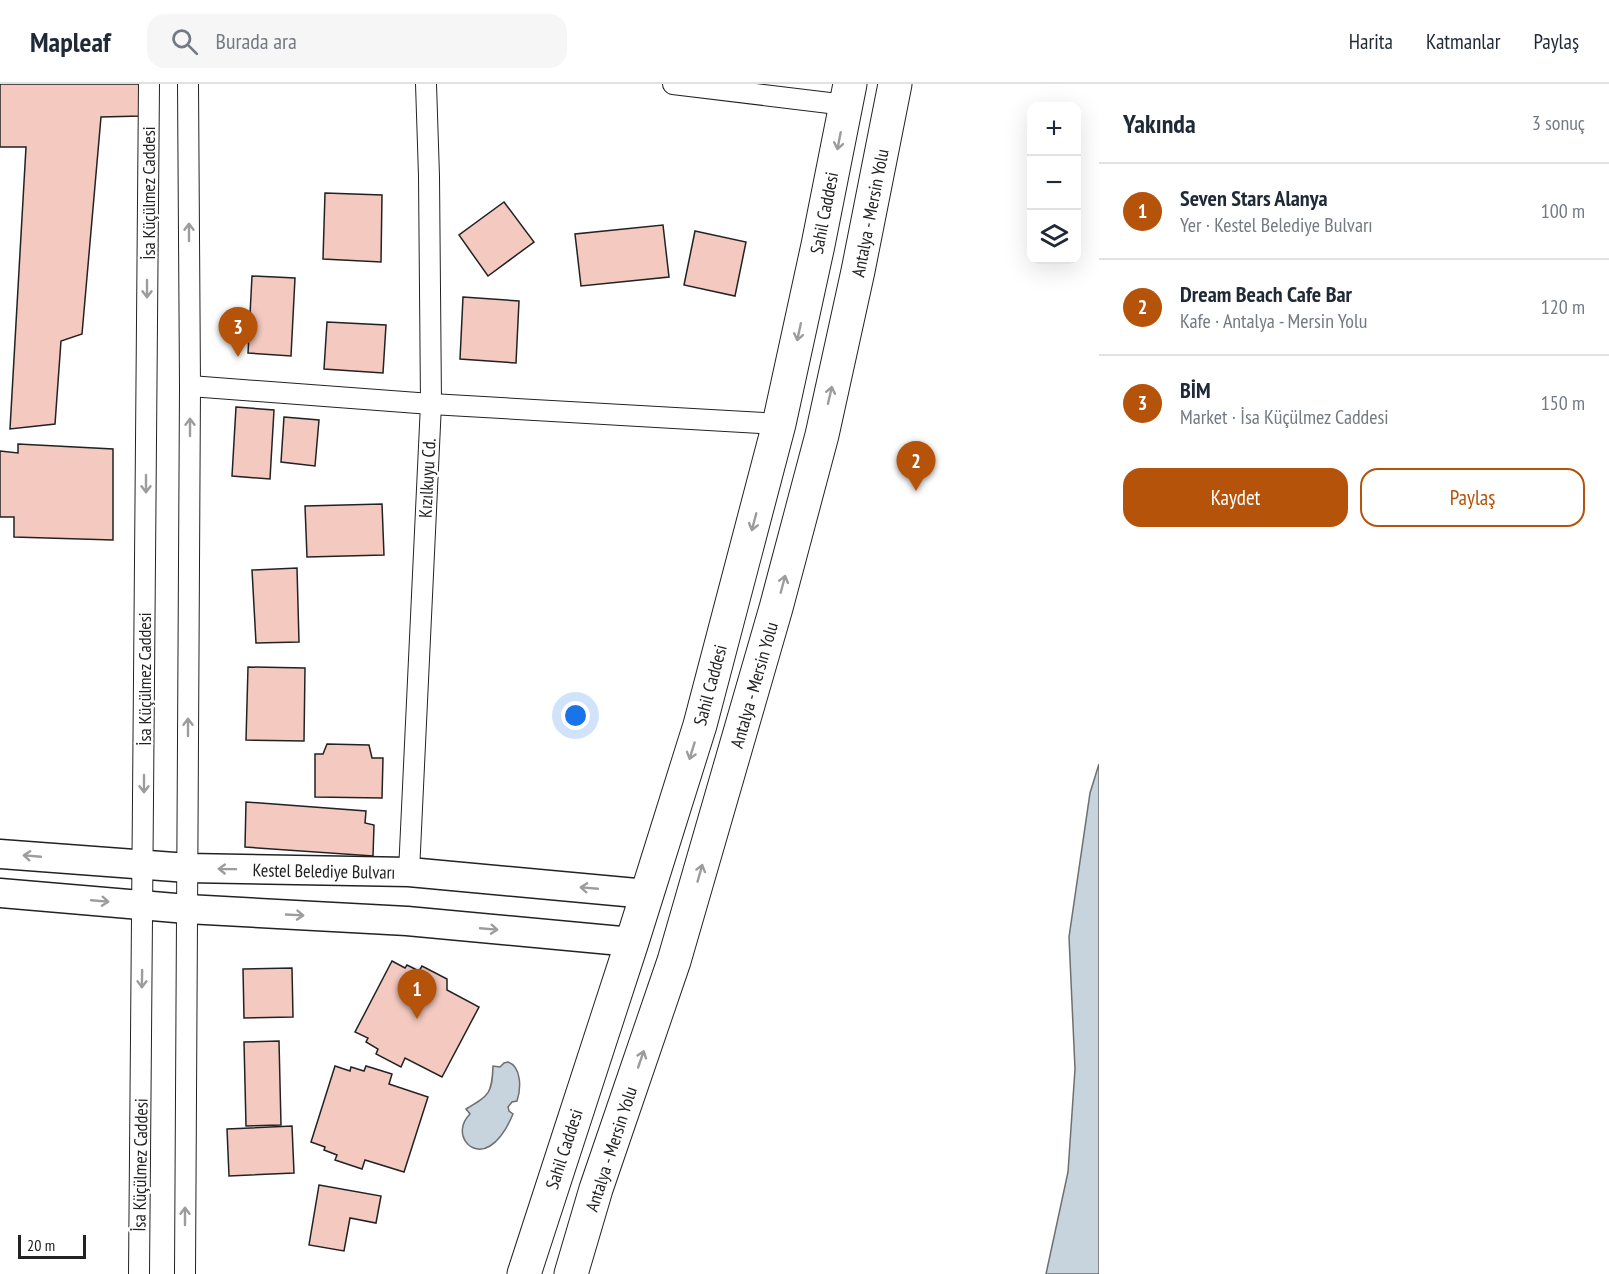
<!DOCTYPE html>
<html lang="tr">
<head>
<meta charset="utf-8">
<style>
  body { margin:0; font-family:"PT Sans Narrow",sans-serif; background:#f6f6f7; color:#1f2937 }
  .controls { position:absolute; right:18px; top:18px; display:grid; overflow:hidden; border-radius:12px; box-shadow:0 6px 24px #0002 }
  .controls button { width:54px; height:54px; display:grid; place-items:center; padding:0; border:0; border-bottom:2px solid #e0e1e3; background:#fff; color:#1f2937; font:30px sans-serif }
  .scale { position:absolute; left:18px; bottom:15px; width:68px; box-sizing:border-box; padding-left:6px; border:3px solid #222; border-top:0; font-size:16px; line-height:21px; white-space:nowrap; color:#222; -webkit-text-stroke:4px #fff; paint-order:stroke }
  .you { position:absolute; left:576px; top:632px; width:21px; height:21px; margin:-15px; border:4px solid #fff; border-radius:50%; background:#1a73e8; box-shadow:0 0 0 9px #1a73e833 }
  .badge { display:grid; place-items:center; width:39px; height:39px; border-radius:50%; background:#b45309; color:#fff; font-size:20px; font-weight:700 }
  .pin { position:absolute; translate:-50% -50px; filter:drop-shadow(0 2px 3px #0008) }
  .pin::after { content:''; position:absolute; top:32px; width:21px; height:18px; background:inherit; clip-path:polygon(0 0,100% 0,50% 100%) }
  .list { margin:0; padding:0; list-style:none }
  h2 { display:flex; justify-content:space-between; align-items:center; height:78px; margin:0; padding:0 24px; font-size:26px }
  h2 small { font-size:20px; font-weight:400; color:#747a83 }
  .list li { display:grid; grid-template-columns:39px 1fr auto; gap:18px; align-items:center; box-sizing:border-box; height:96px; padding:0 24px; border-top:2px solid #e0e1e3 }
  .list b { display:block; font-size:22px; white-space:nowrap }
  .list p { margin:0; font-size:20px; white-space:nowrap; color:#747a83 }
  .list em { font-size:20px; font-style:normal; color:#747a83 }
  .actions { display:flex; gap:12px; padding:18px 24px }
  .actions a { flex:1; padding:14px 0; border:2px solid #b45309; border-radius:18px; text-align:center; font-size:21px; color:#b45309 }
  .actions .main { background:#b45309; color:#fff }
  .icon { flex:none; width:33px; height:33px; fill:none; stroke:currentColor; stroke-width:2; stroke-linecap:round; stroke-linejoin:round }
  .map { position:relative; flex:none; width:1099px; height:1190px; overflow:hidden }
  header { display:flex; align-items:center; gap:36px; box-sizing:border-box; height:84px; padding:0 30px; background:#fff; border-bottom:2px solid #e0e1e3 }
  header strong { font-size:28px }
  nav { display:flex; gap:33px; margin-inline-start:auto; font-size:21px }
  .search { width:420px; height:54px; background:#f6f6f7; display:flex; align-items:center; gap:15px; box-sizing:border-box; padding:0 21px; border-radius:18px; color:#747a83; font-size:22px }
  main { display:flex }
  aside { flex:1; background:#fff }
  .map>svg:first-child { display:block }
  .water { fill:#c7d3dd; stroke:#6f6f6f; stroke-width:1.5 }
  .building { fill:#f3c9c0; stroke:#222; stroke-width:1.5 }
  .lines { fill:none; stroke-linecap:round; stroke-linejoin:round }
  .street-casing { stroke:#222; stroke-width:22 }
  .secondary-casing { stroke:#222; stroke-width:31 }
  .highway-casing { stroke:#222; stroke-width:35 }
  .street { stroke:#fff; stroke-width:20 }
  .secondary { stroke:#fff; stroke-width:28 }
  .highway { stroke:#fff; stroke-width:33 }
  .oneway { stroke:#9c9c9c }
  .labels { text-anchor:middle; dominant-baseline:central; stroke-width:4.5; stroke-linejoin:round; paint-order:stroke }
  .street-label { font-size:18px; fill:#222; stroke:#fff }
</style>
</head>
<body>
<header>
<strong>Mapleaf</strong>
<div class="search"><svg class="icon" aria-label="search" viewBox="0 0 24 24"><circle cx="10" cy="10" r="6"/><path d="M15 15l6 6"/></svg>Burada ara</div>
<nav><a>Harita</a><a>Katmanlar</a><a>Paylaş</a></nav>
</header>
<main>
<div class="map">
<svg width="1099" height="1190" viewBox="0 0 1099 1190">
  <rect width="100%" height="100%" fill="#fff"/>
  <g class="water">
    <path d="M1099,680V1190H1046L1068,1088L1075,985L1069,853L1090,709Z"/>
    <path d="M508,978C522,983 521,1005 517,1017L512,1018L508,1023L509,1027L513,1030C508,1042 501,1055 490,1062C471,1074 451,1049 470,1030L466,1025C490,1011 492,1009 493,982L500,983L504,979Z"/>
  </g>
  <g class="building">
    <path d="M0,0H139L141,32L101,33L82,250L61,257L55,340L10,345L26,63H0Z"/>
    <path d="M325,109L382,111L381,178L323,175Z"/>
    <path d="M504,118L534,158L488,192L459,151Z"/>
    <path d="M663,141L669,193L581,202L575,150Z"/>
    <path d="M695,147L746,158L735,212L684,201Z"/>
    <path d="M252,192L295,194L291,272L248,269Z"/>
    <path d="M463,213L519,217L516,279L460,275Z"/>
    <path d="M327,238L386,241L383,289L324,285Z"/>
    <path d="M236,323L274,326L270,395L232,392Z"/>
    <path d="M284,333L319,336L315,382L281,378Z"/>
    <path d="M18,360L113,365V456L14,453V433H0V367L18,369Z"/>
    <path d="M382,420L384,471L307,473L305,422Z"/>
    <path d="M297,484L299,558L256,559L252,486Z"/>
    <path d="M248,583L305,584L304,657L246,656Z"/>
    <path d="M327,660L369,661L372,674H383L382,714L315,713V670H323Z"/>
    <path d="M246,718L366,727L365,739L374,741L373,772L245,763Z"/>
    <path d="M392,877L405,884L407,881L419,887L422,882L447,895V906L479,923L442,993L405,974L401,983L376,970L378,965L366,958L368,954L355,948Z"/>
    <path d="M292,884L293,933L244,934L243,885Z"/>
    <path d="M279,957L281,1041L246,1042L244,958Z"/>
    <path d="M335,982L350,987L351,983L364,987L366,982L392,990L389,1000L428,1013L404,1088L365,1076L362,1085L335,1076L337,1071L324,1066L325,1063L311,1058Z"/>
    <path d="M292,1042L294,1089L229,1092L227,1045Z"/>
    <path d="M319,1101L381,1112L376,1139L350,1134L344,1167L309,1161Z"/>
  </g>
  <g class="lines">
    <defs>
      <g id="street">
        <path d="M673,0L846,21"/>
        <path d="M190,302L431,320L779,340"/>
        <path d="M409,788L431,320L429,92L426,0"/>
        <path d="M139,1190L149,0"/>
        <path d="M185,1190L190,302L188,0"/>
      </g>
      <g id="secondary">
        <path d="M0,770L188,784L409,788L647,810"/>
        <path d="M0,809L187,825L407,837L632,858"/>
      </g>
      <g id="highway">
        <path d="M524,1190L632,858L700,641L779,340L818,161L850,0"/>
        <path d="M571,1190L596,1105L674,877L776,524L822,351L858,187L895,0"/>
      </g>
    </defs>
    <use href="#street" class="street-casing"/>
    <use href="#secondary" class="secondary-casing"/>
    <use href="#highway" class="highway-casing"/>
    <use href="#street" class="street"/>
    <use href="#secondary" class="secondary"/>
    <use href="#highway" class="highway"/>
  </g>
  <defs><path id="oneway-shaft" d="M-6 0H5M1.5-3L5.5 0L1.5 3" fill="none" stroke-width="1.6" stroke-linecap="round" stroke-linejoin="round" transform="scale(1.5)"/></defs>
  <g class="oneway">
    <use href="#oneway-shaft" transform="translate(839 57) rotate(101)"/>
    <use href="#oneway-shaft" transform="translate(189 148) rotate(-90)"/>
    <use href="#oneway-shaft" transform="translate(147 205) rotate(90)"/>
    <use href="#oneway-shaft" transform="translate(799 248) rotate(102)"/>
    <use href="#oneway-shaft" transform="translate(830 311) rotate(-77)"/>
    <use href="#oneway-shaft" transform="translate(190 343) rotate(-90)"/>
    <use href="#oneway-shaft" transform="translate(146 400) rotate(90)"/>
    <use href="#oneway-shaft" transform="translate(754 438) rotate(105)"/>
    <use href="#oneway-shaft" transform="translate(783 500) rotate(-75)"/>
    <use href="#oneway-shaft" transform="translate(188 643) rotate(-90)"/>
    <use href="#oneway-shaft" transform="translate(692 667) rotate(107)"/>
    <use href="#oneway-shaft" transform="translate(144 700) rotate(90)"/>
    <use href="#oneway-shaft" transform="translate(32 772) rotate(-175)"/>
    <use href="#oneway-shaft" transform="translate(227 785) rotate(-179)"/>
    <use href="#oneway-shaft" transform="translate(700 789) rotate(-74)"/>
    <use href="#oneway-shaft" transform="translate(589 804) rotate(-175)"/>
    <use href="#oneway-shaft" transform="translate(100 817) rotate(5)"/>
    <use href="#oneway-shaft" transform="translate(295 831) rotate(3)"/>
    <use href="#oneway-shaft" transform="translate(489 845) rotate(5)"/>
    <use href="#oneway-shaft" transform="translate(142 895) rotate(91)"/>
    <use href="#oneway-shaft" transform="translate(641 975) rotate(-71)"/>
    <use href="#oneway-shaft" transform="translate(185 1132) rotate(-90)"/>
  </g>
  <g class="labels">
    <g class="street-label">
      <text transform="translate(148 109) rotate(-90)">İsa Küçülmez Caddesi</text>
      <text transform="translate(824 129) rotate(-79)">Sahil Caddesi</text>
      <text transform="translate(870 129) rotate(-79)">Antalya - Mersin Yolu</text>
      <text transform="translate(427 394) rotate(-87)">Kızılkuyu Cd.</text>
      <text transform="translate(144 595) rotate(-90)">İsa Küçülmez Caddesi</text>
      <text transform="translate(710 601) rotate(-75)">Sahil Caddesi</text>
      <text transform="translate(754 601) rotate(-74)">Antalya - Mersin Yolu</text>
      <text transform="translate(324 787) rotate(1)">Kestel Belediye Bulvarı</text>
      <text transform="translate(564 1065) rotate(-72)">Sahil Caddesi</text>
      <text transform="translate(611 1065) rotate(-72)">Antalya - Mersin Yolu</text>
      <text transform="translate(140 1081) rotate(-89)">İsa Küçülmez Caddesi</text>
    </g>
  </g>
</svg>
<div class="controls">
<button>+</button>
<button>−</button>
<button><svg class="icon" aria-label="layers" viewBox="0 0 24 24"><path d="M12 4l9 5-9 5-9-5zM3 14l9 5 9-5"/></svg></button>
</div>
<div class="scale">20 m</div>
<div class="you"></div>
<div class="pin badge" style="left:417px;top:935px">1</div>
<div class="pin badge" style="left:916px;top:407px">2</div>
<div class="pin badge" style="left:238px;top:273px">3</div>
</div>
<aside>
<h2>Yakında<small>3 sonuç</small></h2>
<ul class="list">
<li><span class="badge">1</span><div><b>Seven Stars Alanya</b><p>Yer · Kestel Belediye Bulvarı</p></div><em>100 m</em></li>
<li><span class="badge">2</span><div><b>Dream Beach Cafe Bar</b><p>Kafe · Antalya - Mersin Yolu</p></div><em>120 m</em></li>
<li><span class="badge">3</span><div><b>BİM</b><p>Market · İsa Küçülmez Caddesi</p></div><em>150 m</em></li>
</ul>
<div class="actions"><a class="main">Kaydet</a><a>Paylaş</a></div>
</aside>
</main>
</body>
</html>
